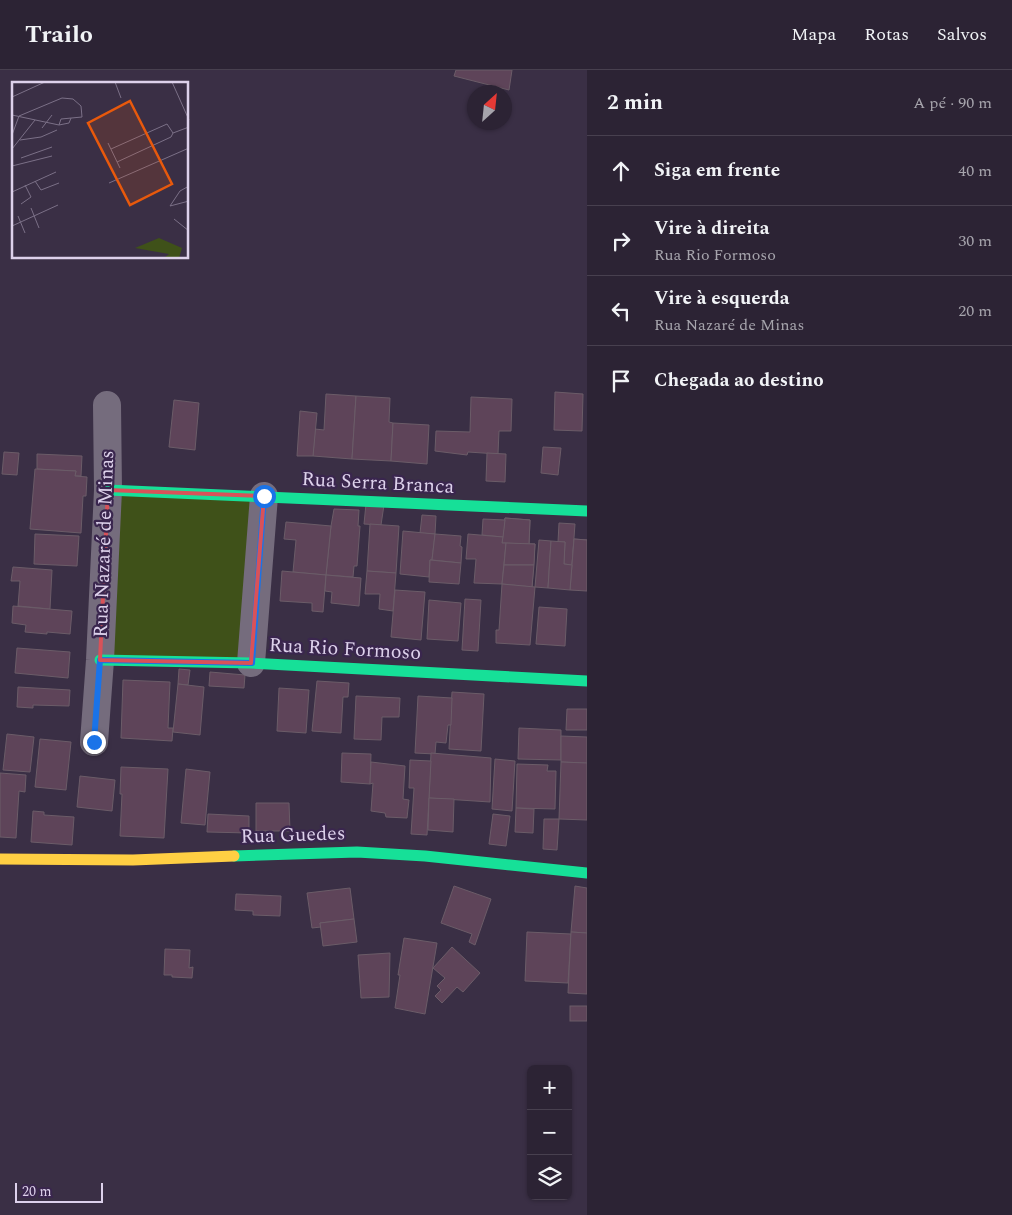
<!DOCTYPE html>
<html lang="pt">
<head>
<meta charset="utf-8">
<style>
  body { margin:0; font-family:Spectral,serif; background:#342b3c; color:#f1f3f6 }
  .controls { position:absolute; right:15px; bottom:15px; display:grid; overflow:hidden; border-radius:8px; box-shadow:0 1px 4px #0004 }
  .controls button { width:45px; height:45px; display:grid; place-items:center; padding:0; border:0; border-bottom:1px solid #48404f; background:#2c2334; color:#f1f3f6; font:25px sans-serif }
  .compass { position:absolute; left:467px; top:15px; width:45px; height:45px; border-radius:50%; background:#2c2334; box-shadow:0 1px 4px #0004; rotate:27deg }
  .scale { position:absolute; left:15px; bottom:12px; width:88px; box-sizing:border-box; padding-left:5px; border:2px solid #ddd1eb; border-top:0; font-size:14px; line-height:18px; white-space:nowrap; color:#ddd1eb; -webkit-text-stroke:4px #3a264e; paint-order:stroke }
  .stop { position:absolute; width:15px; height:15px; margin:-11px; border:4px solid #1a73e8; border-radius:50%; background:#fff }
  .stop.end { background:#1a73e8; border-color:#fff; box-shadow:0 1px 5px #0008 }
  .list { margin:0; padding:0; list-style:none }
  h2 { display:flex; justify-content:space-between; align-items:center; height:65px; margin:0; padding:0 20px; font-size:21px }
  h2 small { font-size:16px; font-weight:400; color:#a6a4ac }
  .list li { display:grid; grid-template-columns:32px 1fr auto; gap:15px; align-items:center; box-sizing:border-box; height:70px; padding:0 20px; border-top:1px solid #48404f }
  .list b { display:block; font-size:19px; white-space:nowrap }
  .list p { margin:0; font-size:16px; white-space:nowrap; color:#a6a4ac }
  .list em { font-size:16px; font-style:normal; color:#a6a4ac }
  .icon { flex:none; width:28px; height:28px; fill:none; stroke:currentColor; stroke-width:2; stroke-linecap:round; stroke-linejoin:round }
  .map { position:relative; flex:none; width:587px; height:1145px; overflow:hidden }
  header { display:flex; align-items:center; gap:30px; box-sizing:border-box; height:70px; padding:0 25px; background:#2c2334; border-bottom:1px solid #48404f }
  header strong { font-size:24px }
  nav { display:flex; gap:28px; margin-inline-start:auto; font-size:18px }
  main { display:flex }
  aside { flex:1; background:#2c2334 }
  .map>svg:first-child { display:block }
  .green { fill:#3f5119 }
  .building { fill:#5e4459; stroke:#6b5c68 }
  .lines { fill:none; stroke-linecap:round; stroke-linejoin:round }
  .street { stroke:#756c7d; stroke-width:28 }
  .fast { stroke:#16e098; stroke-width:11 }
  .slow { stroke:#ffcf43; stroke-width:11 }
  .route { stroke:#1a73e8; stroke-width:6 }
  .marked { fill:none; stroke:#d85259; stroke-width:4; stroke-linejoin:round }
  .labels { text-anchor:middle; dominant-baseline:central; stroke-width:4.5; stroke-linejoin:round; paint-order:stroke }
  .street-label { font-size:20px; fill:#ddd1eb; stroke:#3a264e }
  .inset-road { fill:none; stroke:#7b7087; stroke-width:1 }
  .view { fill:#e8590c; fill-opacity:0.15; stroke:#e8590c; stroke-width:2.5 }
  .inset-edge { fill:none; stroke:#ddd1eb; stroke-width:2.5 }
</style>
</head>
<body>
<header>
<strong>Trailo</strong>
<nav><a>Mapa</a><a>Rotas</a><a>Salvos</a></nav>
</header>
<main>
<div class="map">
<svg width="587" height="1145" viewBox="0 0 587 1145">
  <rect width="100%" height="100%" fill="#3a2f45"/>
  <path class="green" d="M108,420L264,426L251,593L100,590Z"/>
  <g class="building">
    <path d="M456,0H512L509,20L454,6Z"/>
    <path d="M555,322L583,324L582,361L554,360Z"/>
    <path d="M326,324L356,326L352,389L313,386L315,359L324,360Z"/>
    <path d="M356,326L390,328L389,352L393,353L391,391L352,389Z"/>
    <path d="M471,327L512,329L511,361H499L498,384L468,382L467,385L435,381L436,361L470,362Z"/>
    <path d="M174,330L199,333L195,380L169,377Z"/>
    <path d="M300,341L317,343L313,386H297Z"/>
    <path d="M393,353L429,355L427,394L391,391Z"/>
    <path d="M543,377L561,378L558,405L541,403Z"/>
    <path d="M4,382L19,383L17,405L2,404Z"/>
    <path d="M487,383L506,384L505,412L486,411Z"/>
    <path d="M37,384L82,386L81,406H75L76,401L37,399Z"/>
    <path d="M35,399L76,401L75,406L87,407L86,426H83L81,463L30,459Z"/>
    <path d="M366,434L384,435L381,455L364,454Z"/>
    <path d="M334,439L359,440L358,456H360L357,496H354L353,507L326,505L331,456Z"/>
    <path d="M422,445L436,446L435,464L420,463Z"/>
    <path d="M505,448L530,450L529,474H535L532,517L502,514L506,473H502Z"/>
    <path d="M505,448L530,450L529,474L502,473Z"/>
    <path d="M483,449L505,450L503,467L482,465Z"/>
    <path d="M286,452L331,456L326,505L293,502L296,470L284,469Z"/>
    <path d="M559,453L575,454L572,495L564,494L565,472H558Z"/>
    <path d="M370,454L399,456L396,503L367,501Z"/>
    <path d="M403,461L435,464L432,490H430L429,507L400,504Z"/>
    <path d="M35,464L79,466L77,496L34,494Z"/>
    <path d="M435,464L461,466L460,476L462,477L461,493L432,490Z"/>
    <path d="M468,464L503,467L502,473H506L502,514L474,513L476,489H466Z"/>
    <path d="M574,469L587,470V511L571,509Z"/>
    <path d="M574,469L587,470V521L570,520Z"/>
    <path d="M539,470L551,471L548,518L535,517Z"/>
    <path d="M551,471L565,472L564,494L572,495L570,520L548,518Z"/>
    <path d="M506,473L535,474L534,495H504Z"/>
    <path d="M430,490L461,493L459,514L429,512Z"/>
    <path d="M504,495H534L532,517L502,514Z"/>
    <path d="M13,497L52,500L50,539L18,536L20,511H11Z"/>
    <path d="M282,501L326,505L323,542L312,541V533L280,531Z"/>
    <path d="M367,501L396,503L393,541L379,539L380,524H365Z"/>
    <path d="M326,505L361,508L359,536L331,533L332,522L325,521Z"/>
    <path d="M502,514L535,517L530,575L496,573V560H499Z"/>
    <path d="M395,520L425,522L421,570L391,567Z"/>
    <path d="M465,529L481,530L478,581L462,580Z"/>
    <path d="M429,530L461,533L458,571L427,569Z"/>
    <path d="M13,536L72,541L70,564L47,562V564L25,562L26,555L12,553Z"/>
    <path d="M539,537L567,539L565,576L536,574Z"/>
    <path d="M17,578L70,582L68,608L15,603Z"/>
    <path d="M179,599L190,600L188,615L178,614Z"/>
    <path d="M210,602L245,605L244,618L209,616Z"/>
    <path d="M123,610L170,612L168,658H173L172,671L121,668Z"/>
    <path d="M317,611L349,613L348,627H343L341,663L312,661Z"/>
    <path d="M178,614L204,617L200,665L173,662Z"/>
    <path d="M18,617L70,620L69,636L33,635V638L17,637Z"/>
    <path d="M279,618L309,620L306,663L277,661Z"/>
    <path d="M452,622L484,624L481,681L449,679Z"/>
    <path d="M356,626L400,628L399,647H382L381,670L354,669Z"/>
    <path d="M418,626L452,628L451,655H448L446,673L436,672L435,684L415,683Z"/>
    <path d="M567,639H587V660H566Z"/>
    <path d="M519,658L561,660V690L518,689Z"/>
    <path d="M7,664L34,667L30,702L3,700Z"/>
    <path d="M561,666L587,667V693L561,692Z"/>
    <path d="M40,669L71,672L66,720L35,717Z"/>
    <path d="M342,683L371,684L370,714L341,712Z"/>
    <path d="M431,683L491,688L490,732L429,728Z"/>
    <path d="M495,689L515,691L512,741L492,739Z"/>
    <path d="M410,690L431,691L427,765L411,764L414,718H409Z"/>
    <path d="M371,692L405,696L403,729L409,730L407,748L386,747L385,743L371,741L373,713L370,714Z"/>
    <path d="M561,692L587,693V750L559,749Z"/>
    <path d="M517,694L548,695L547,701H556L555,739L516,738Z"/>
    <path d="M121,697L168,699L164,768L120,766L122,724H120Z"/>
    <path d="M186,699L210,702L205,755L181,753Z"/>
    <path d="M0,703L26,705L25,722L19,721L16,768L0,767Z"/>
    <path d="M80,706L115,710L112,741L77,737Z"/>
    <path d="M429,728L454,729L453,762L428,760Z"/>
    <path d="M256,733H289L290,761H256Z"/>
    <path d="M516,738L534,739L533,763L515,762Z"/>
    <path d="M33,741L44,742V745L74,747L72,775L31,772Z"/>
    <path d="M208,744L249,746V763L207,762Z"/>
    <path d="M493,744L510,746L506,776L489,774Z"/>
    <path d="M544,749H559L557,780L543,779Z"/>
    <path d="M454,816L491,829L475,875L469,872L472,864L441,853Z"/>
    <path d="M575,816L587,818V863L571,862Z"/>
    <path d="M350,818L354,849L320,853L321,857L312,858L307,823Z"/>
    <path d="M236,824L281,826L280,846L253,845V841L235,840Z"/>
    <path d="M354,849L357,872L323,876L320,853Z"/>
    <path d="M527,862L571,864L568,913L525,911Z"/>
    <path d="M571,862L587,863V924L568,923Z"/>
    <path d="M404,868L437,873L425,944L395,938L400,905H398Z"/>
    <path d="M452,877L480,903L463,922L457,917L442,933L435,926L441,920L437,916L445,908L433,898Z"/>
    <path d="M165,879L190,880L189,898L193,897L192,908L172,907V905H164Z"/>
    <path d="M390,883L389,927L361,928L358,885Z"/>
    <rect x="570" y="936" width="17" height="15"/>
  </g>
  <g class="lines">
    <g class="street">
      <path d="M251,593L264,426"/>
      <path d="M94,672L100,590L108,420L107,335"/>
    </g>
    <g class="fast">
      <path d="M108,420L587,441"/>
      <path d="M100,590L251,593L587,611"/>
      <path d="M234,786L357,782L425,786L587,803"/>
    </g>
    <path class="slow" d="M0,789L133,790L234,786"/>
  </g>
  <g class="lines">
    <path class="route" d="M94,672L100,590L252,593L264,426"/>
  </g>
  <path class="marked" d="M108,420L264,426L251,593L100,590Z"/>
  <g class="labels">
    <g class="street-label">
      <text transform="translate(378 413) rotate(3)">Rua Serra Branca</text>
      <text transform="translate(104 474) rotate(-88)">Rua Nazaré de Minas</text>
      <text transform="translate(345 579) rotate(3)">Rua Rio Formoso</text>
      <text transform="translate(293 765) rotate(-2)">Rua Guedes</text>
    </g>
  </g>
  <g transform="translate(12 12)">
    <rect width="176" height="176" fill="#3a2f45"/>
    <path d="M147,156L170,166L167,176H152L157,172L123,166Z" fill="#3f5119"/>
    <path class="inset-road" d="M103,0L109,16M160,0L177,38M0,15L33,0M0,33L47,43M30,46L40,33M161,51L177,45M0,53L7,34L50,16L61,17L69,24L70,35L49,37L47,43L57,41L59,36M8,58L29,55L45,48M96,61L108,86M0,67L23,38M99,67L155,42L161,51L159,55L105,80M9,76L40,65M0,84L40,74M23,99L29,108L47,101M97,101L177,66M177,104L168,109L158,124L177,119M0,110L44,90M9,122L19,115L13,103M19,126L27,146M6,134L13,151M162,137L177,149M0,144L46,123"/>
    <path class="view" d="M118,19L160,102L118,123L76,41Z"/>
    <rect width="176" height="176" class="inset-edge"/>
  </g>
</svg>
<div class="controls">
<button>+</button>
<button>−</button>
<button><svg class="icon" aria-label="layers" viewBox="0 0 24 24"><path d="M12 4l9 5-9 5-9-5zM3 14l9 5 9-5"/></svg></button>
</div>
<svg class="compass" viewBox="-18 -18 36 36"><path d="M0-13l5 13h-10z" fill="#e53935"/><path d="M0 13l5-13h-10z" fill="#a6a4ac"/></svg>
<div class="scale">20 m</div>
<div class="stop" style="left:264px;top:426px"></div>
<div class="stop end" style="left:94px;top:672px"></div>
</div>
<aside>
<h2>2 min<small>A pé · 90 m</small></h2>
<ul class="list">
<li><svg class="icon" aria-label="ahead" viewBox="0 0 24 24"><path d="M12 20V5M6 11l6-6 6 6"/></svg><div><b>Siga em frente</b></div><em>40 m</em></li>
<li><svg class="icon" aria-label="right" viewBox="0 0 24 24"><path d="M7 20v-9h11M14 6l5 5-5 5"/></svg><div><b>Vire à direita</b><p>Rua Rio Formoso</p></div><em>30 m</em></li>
<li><svg class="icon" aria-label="left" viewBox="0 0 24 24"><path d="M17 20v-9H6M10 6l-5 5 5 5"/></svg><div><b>Vire à esquerda</b><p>Rua Nazaré de Minas</p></div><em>20 m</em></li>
<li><svg class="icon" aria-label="arrive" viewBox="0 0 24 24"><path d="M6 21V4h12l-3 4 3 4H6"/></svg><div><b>Chegada ao destino</b></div></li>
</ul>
</aside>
</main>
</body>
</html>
